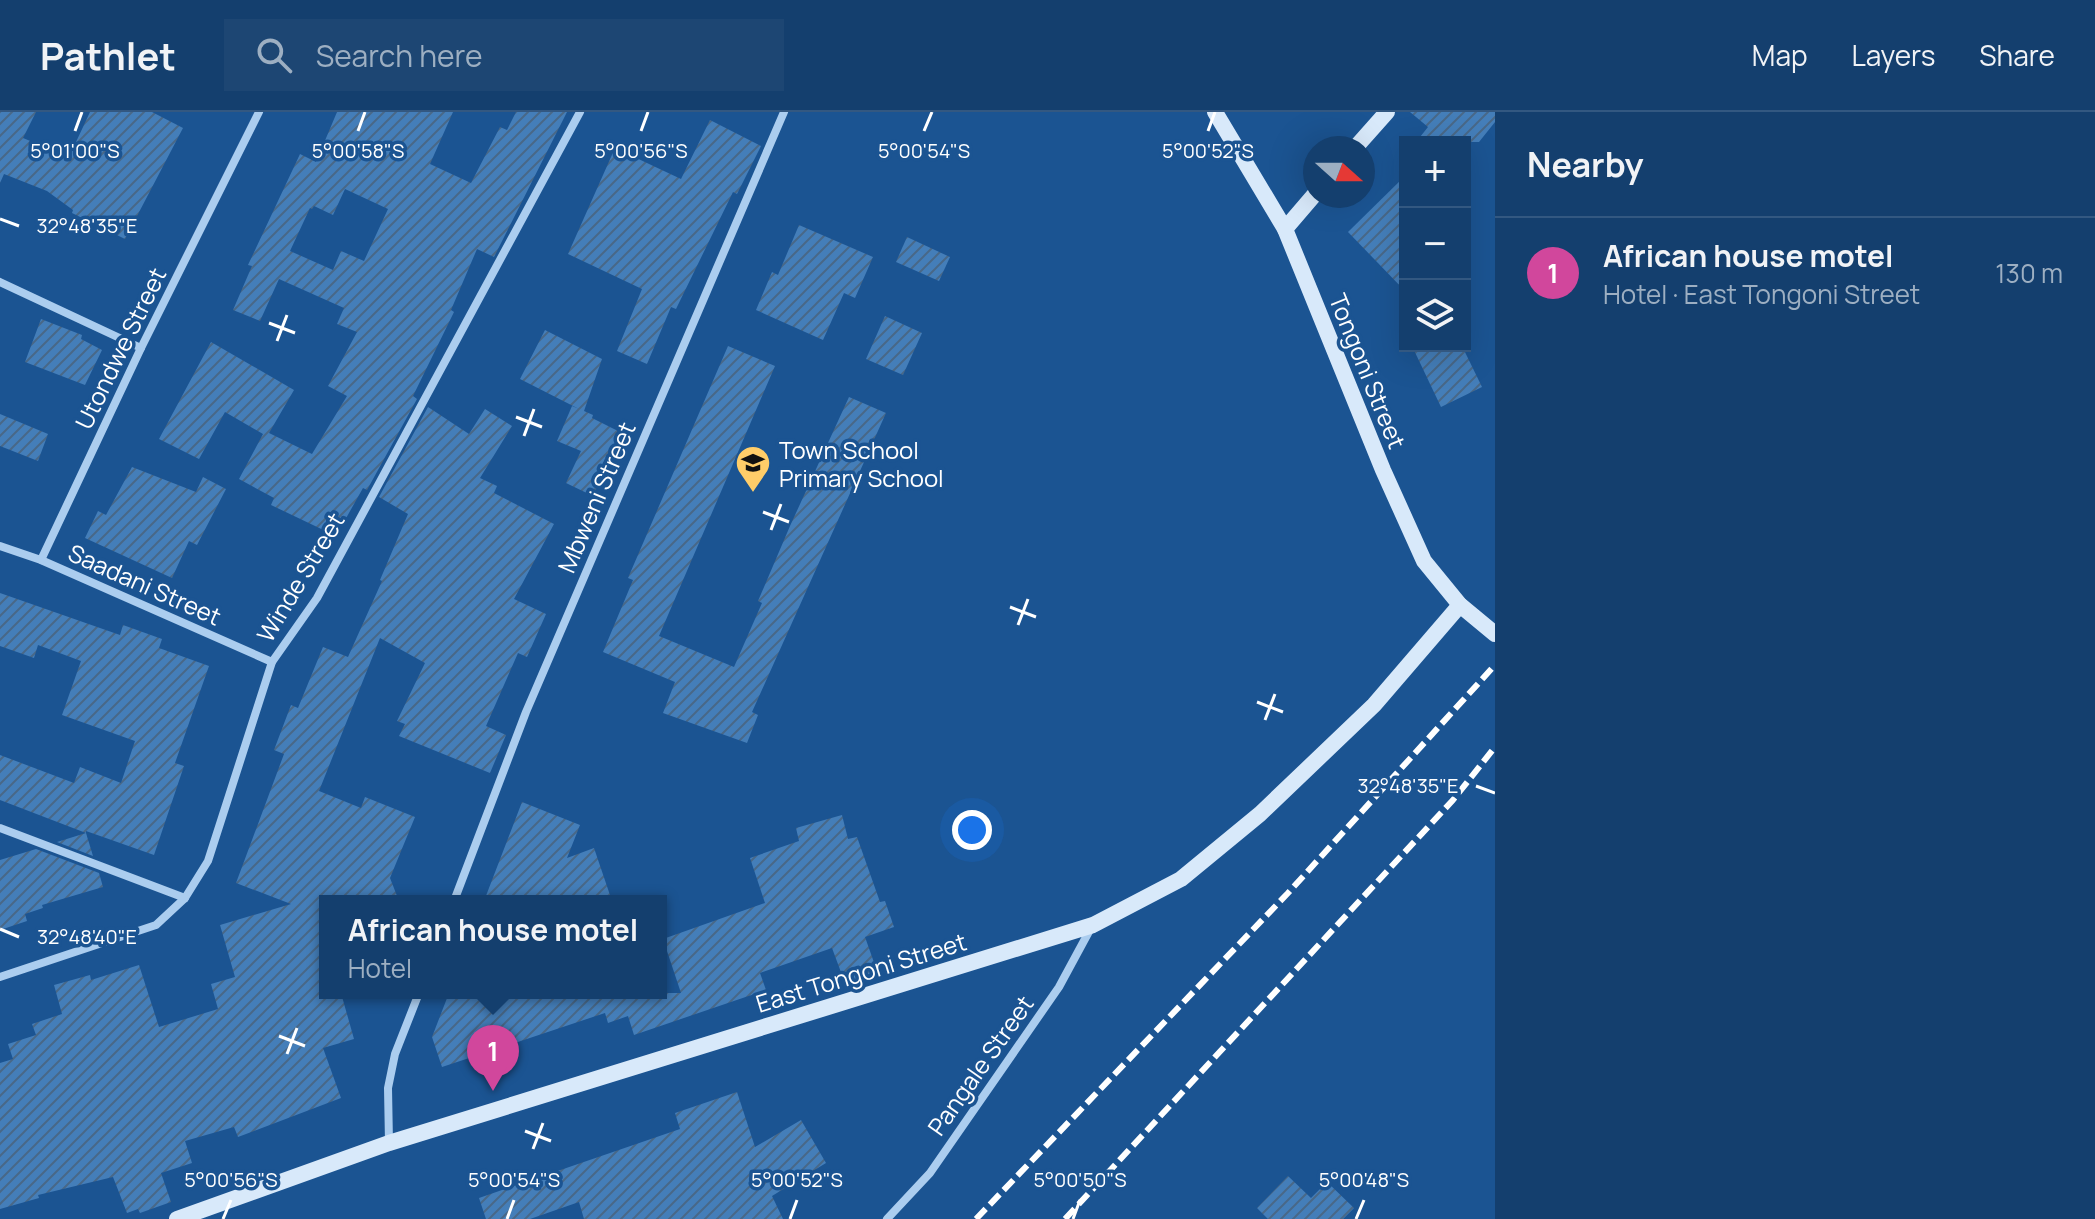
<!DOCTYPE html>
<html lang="en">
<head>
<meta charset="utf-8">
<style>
  body { margin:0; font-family:Manrope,sans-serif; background:#1d4673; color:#f1f3f6 }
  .controls { position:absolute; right:24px; top:24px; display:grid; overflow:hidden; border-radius:0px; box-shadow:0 8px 32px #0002 }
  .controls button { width:72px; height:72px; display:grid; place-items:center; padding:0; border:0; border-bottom:2px solid #335881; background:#143f6e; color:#f1f3f6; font:40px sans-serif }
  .compass { position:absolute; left:1303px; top:24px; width:72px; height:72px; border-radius:50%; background:#143f6e; box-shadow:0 8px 32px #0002; rotate:111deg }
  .you { position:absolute; left:972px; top:718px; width:28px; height:28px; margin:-20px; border:6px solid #fff; border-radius:50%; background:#1a73e8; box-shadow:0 0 0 12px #1a73e833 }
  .badge { display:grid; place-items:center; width:52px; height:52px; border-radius:50%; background:#e69b98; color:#fff; font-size:26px; font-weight:700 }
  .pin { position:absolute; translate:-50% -66px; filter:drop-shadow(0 2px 4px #0008) }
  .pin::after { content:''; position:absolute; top:42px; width:28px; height:24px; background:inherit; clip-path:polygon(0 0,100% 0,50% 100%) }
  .popup { position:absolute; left:319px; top:783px; width:348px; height:104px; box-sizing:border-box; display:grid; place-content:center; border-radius:0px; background:#143f6e; filter:drop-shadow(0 2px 6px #0005); font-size:26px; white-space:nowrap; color:#9dafc2 }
  .popup b { font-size:30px; color:#f1f3f6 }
  .popup::after { content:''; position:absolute; left:50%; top:100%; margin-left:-16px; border:16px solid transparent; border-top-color:#143f6e }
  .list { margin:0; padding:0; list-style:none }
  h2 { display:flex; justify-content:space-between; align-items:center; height:104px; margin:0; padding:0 32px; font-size:34px }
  h2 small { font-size:26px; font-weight:400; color:#9dafc2 }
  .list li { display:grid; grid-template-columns:52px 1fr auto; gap:24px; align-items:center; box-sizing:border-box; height:112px; padding:0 32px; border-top:2px solid #335881 }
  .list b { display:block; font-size:30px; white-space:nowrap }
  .list p { margin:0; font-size:26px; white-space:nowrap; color:#9dafc2 }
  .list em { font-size:26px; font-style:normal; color:#9dafc2 }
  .icon { flex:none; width:44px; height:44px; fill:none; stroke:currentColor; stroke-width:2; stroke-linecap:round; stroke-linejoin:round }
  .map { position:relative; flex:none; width:1495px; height:1107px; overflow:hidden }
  header { display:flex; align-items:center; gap:48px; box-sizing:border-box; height:112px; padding:0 40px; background:#143f6e; border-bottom:2px solid #335881 }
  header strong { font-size:38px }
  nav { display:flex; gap:44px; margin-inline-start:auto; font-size:28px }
  .search { width:560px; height:72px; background:#1d4673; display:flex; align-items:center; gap:20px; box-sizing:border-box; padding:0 28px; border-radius:0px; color:#9dafc2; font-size:30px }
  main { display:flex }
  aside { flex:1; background:#143f6e }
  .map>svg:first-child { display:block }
  .building { fill:url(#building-hatch); fill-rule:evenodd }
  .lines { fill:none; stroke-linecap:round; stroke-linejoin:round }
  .street { stroke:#abcdef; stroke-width:8 }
  .secondary { stroke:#d8e9fa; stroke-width:16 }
  .rail { stroke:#fff; stroke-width:6; stroke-dasharray:14 6; stroke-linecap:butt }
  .ticks { fill:none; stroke:#fff; stroke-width:3 }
  .labels { text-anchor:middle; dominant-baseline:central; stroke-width:7; stroke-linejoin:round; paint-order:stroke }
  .street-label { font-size:24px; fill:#fff; stroke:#1b5492 }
  .poi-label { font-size:24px; fill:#fff; stroke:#1b5492; text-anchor:start }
  .ticks-label { font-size:20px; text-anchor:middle; fill:#fff; stroke:#1b5492; stroke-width:7; stroke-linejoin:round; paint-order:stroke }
</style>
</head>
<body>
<header>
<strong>Pathlet</strong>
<div class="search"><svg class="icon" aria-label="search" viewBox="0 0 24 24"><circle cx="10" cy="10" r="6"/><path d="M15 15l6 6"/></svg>Search here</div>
<nav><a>Map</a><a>Layers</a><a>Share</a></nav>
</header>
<main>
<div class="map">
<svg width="1495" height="1107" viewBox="0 0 1495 1107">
  <defs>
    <pattern id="building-hatch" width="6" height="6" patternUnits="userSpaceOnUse" patternTransform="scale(2)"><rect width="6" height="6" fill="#447eb9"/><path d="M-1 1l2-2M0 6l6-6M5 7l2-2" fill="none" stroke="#486888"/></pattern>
  </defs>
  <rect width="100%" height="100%" fill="#1b5492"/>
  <g class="building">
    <path d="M0,0H36L23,26L69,45L90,0H152L183,16L125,127L72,101L73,98L47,79L4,62L0,71Z"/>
    <path d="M337,0H453L430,52L471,71L500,15L507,18L516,0H567L494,145L477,137L451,198L454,200L413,284L417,287L367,378L363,376L336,424L271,393L274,386L239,367L263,322L225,300L199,347L159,327L211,230L294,278L269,321L312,342L347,284L328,274L357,220L337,212L344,196L279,167L260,209L233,198L252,154L248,153L300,42L316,50ZM345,77L388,97L364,149L341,139L333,158L290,139L310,96L312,97L314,94L333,103Z"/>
    <path d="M1410,0H1495V10L1479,30H1416L1428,15Z"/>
    <path d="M710,8L761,34L737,82L733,80L676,197L671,195L647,252L617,239L642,177L568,142L615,36L681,67Z"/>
    <path d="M1405,64V179L1348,120Z"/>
    <path d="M799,113L873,145L855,186L844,181L823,228L756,198L772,160L778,163Z"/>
    <path d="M907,125L950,145L939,169L896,150Z"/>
    <path d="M885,204L922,221L903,263L866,247Z"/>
    <path d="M41,207L82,223L81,227L102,238L85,273L25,250Z"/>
    <path d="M545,218L602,247L584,299L593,303L592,306L622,321L593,384L566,371L581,339L557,329L572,294L579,297L520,267Z"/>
    <path d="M728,234L775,254L659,524L734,555L762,491L758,489L790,414L849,285L886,301L752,600L758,603L747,631L663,601L675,570L603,540L633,468L628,466Z"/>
    <path d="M1412,234H1462L1482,275L1441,295Z"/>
    <path d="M428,295L469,322L485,297L512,314L480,366L497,374L494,381L554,412L514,487L546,502L527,545L518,541L486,614L506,623L490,661L399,624L405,612L397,609L425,551L380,526L319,679L361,696L365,685L415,705L390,766L399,789H325V881H341L354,927L323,936L341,986L238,1025L234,1015L185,1029L192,1051L161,1061L171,1090L140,1101L138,1097L127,1101L113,1065L38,1083L39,1086L0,1097V951L13,947L8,932L36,923L32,912L62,902L54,873L90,863L91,868L139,853L159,915L218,897L211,872L235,865L220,813L291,792L236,771L284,642L274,638L291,593L298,596L323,535L348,545L382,469L380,468L408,402L379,385Z"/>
    <path d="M0,302L48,322L38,349L0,334Z"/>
    <path d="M132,355L196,380L203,365L226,377L197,433L189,429L172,466L85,426L98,399L106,403Z"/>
    <path d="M0,481L120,523L123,513L162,527L159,536L209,554L175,651L184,654L154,743L86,719V721L0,688V643L74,671L80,655L121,671L135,629L62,603L81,549L38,533L34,546L0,534Z"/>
    <path d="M522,690L580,713L567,746L594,736L612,789H484Z"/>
    <path d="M842,703L848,727L857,725L880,790L885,789L894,815L865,825L877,859L845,871L832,836L760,861L766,878L634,923L628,904L608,911L605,901L442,955L432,925L449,881H681L663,827L765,791L750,746L799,729L796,716Z"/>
    <path d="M86,721L93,744L57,730Z"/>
    <path d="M36,737L99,761L103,775L42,793L43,796L25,802L27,809L0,818V748Z"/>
    <path d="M737,980L755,1035L801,1008L826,1051L772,1084L783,1107H584L579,1090L530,1107H486L479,1086L680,1017L675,1001Z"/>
    <path d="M1288,1064L1311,1086L1327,1070L1354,1096L1343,1107H1268L1257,1096Z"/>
  </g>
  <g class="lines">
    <g class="street">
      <path d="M0,170L141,236"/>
      <path d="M0,434L41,448L272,550"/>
      <path d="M41,448L141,236L259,0"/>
      <path d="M0,716L185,786"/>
      <path d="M454,789L526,600L784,0"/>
      <path d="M0,865L156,813L185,786L208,749L272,550L317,486L580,0"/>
      <path d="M389,1031L388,976L395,942L419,881"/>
      <path d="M887,1107L930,1061L1059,875L1092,814"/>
    </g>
    <g class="secondary">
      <path d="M1215,0L1285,117L1383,358L1424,449L1460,493L1495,522"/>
      <path d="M1355,36L1387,0"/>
      <path d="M1285,117L1315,82"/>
      <path d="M177,1107L389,1031L1093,813L1181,767L1260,702L1374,593L1460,493"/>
    </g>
    <g class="rail">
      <path d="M976,1107L1288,781L1495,553"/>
      <path d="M1065,1107L1453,688L1495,635"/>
    </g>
  </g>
  <path class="ticks" d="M75,19L82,0M358,19L365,0M641,19L648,0M924,19L932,0M1208,19L1215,0M0,107L19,114M269,211L295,221M277,229L287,203M516,305L542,315M524,324L534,297M763,400L789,410M771,418L781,392M1010,495L1036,505M1018,513L1028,487M1257,590L1283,600M1265,608L1275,582M1476,674L1495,681M0,817L19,825M279,924L305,934M287,942L297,916M525,1019L551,1029M533,1037L543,1011M223,1107L231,1088M507,1107L514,1088M790,1107L797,1088M1073,1107L1080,1088M1356,1107L1364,1088"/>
  <defs>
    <symbol id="school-pin" viewBox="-11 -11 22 30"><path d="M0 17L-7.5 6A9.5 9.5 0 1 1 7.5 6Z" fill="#ffcd69" stroke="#1b5492"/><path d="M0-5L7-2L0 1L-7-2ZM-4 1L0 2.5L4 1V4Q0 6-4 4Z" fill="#111"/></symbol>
  </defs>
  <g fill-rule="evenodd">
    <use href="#school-pin" x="733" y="331" width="40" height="54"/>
  </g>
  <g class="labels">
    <g class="street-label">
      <text transform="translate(120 236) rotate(-64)">Utondwe Street</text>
      <text transform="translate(1368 259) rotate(68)">Tongoni Street</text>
      <text transform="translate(596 385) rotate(-67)">Mbweni Street</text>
      <text transform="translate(300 465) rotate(-59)">Winde Street</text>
      <text transform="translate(145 472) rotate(24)">Saadani Street</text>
      <text transform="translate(861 860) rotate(-17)">East Tongoni Street</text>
      <text transform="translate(980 953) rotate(-55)">Pangale Street</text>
    </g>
    <g class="poi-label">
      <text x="779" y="337">Town School<tspan x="779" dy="28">Primary School</tspan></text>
    </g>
  </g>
  <g class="ticks-label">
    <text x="75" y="46">5°01'00"S</text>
    <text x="358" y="46">5°00'58"S</text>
    <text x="641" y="46">5°00'56"S</text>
    <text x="924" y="46">5°00'54"S</text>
    <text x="1208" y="46">5°00'52"S</text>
    <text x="87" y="121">32°48'35"E</text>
    <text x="1408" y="681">32°48'35"E</text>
    <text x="87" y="832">32°48'40"E</text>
    <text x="231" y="1075">5°00'56"S</text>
    <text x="514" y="1075">5°00'54"S</text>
    <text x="797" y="1075">5°00'52"S</text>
    <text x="1080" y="1075">5°00'50"S</text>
    <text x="1364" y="1075">5°00'48"S</text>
  </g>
</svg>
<div class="controls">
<button>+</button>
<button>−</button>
<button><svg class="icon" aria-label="layers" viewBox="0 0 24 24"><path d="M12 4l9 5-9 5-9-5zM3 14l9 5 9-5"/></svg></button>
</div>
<svg class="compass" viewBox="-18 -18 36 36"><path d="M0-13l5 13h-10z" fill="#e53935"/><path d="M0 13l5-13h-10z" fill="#9dafc2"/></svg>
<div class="you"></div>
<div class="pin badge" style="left:493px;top:979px;background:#d1479c">1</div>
<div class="popup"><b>African house motel</b>Hotel</div>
</div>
<aside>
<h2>Nearby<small></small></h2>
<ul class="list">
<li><span class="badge" style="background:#d1479c">1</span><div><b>African house motel</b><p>Hotel · East Tongoni Street</p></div><em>130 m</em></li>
</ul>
</aside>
</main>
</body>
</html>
